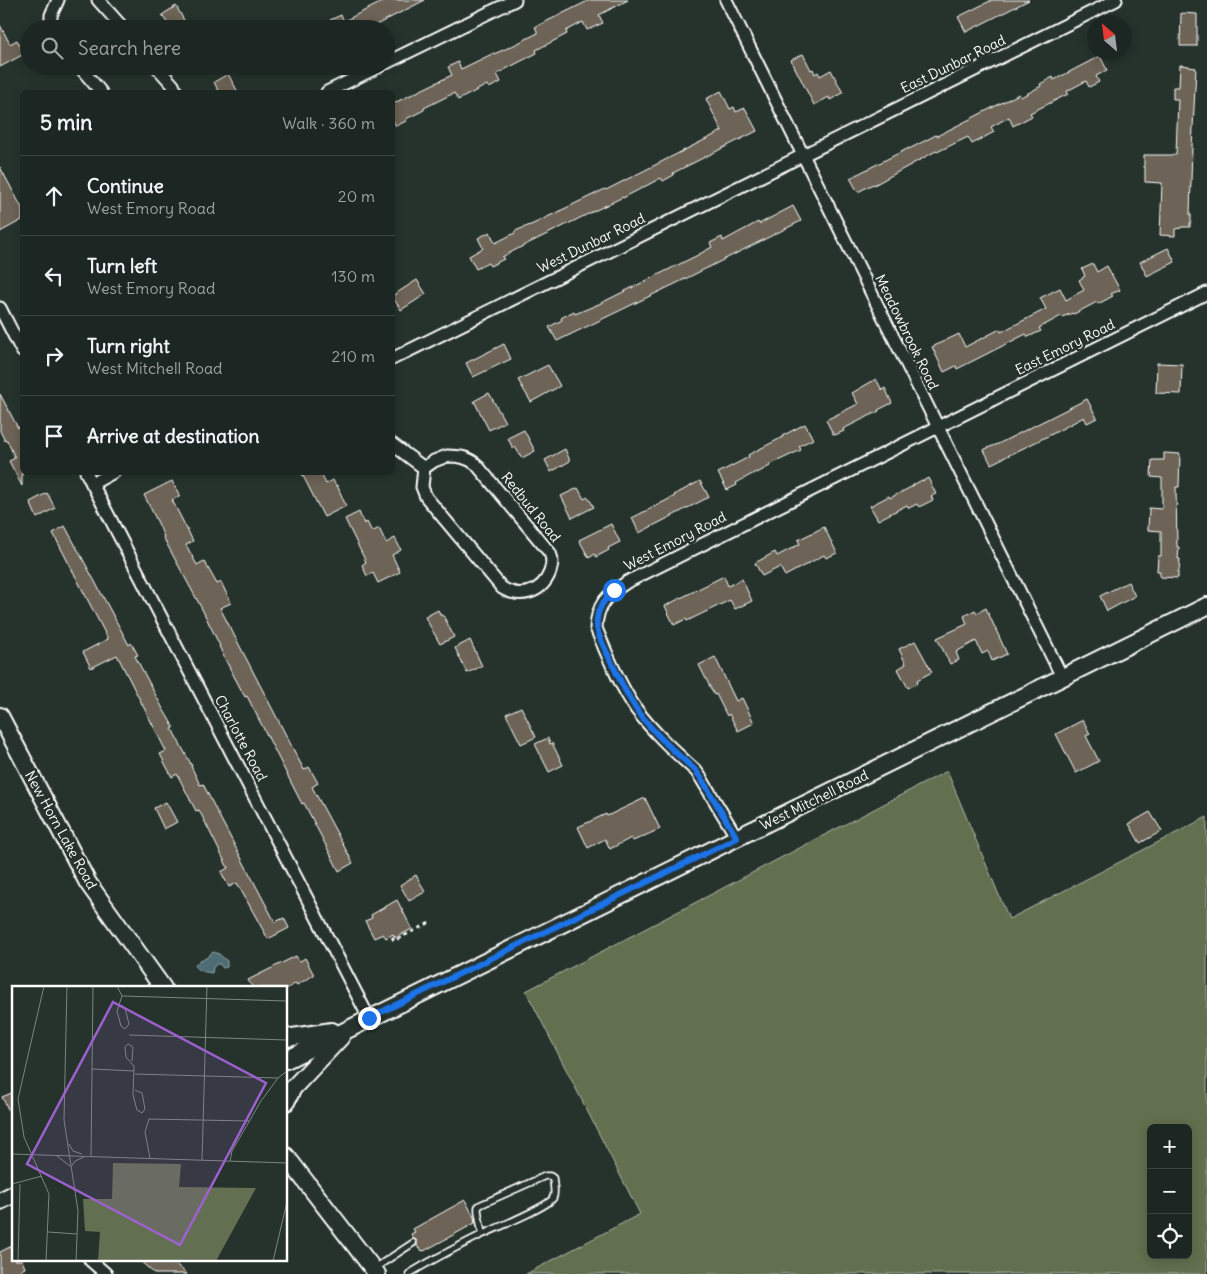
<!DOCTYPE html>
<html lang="en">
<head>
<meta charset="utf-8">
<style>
  body { margin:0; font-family:Delius,sans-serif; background:#252e2a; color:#f1f3f6 }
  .controls { position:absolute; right:15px; bottom:15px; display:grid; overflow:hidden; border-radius:8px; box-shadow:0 2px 12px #0003 }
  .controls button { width:45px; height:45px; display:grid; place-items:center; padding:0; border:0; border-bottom:1px solid #3a4340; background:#1c2622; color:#f1f3f6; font:25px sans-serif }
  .compass { position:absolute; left:1087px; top:15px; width:45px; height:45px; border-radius:50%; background:#1c2622; box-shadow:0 2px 12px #0003; rotate:332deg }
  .stop { position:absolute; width:15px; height:15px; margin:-11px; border:4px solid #1a73e8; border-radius:50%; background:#fff }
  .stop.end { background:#1a73e8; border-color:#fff; box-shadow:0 1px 5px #0008 }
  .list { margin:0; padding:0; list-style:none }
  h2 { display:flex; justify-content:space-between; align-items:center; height:65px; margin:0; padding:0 20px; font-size:21px }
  h2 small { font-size:16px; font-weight:400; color:#a0a5a5 }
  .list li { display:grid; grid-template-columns:32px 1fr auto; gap:15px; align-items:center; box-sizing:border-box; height:80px; padding:0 20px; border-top:1px solid #3a4340 }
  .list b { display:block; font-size:19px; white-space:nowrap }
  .list p { margin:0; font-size:16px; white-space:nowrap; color:#a0a5a5 }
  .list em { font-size:16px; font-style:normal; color:#a0a5a5 }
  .icon { flex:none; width:28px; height:28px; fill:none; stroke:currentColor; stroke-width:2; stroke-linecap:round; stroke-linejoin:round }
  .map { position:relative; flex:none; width:1207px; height:1274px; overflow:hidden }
  .search { position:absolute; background:#1c2622; box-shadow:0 2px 12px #0003; left:20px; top:20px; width:375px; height:55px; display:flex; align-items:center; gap:12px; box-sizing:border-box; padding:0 18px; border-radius:28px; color:#a0a5a5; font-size:19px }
  .panel { position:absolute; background:#1c2622; box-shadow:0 2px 12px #0003; left:20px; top:90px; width:375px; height:385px; border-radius:8px }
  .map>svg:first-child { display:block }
  .green { fill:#626f50; stroke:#b0b7a8; fill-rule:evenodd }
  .water { fill:#4e6c75; stroke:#95a7ac }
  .building { fill:#6d6456; stroke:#fff }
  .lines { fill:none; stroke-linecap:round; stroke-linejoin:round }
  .service-casing { stroke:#fff; stroke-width:9 }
  .minor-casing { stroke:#fff; stroke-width:15 }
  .secondary-casing { stroke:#fff; stroke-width:20 }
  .path { stroke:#fff; stroke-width:2.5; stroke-dasharray:4 4; stroke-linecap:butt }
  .service { stroke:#26332d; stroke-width:5.5 }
  .minor { stroke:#26332d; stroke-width:11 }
  .secondary { stroke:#26332d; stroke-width:16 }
  .route { stroke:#1a73e8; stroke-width:6 }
  .labels { text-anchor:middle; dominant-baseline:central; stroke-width:5; stroke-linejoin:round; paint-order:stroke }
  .street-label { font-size:14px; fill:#fff; stroke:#26332d }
  .inset-road { fill:none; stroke:#7d8581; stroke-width:1 }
  .view { fill:#9c61cf; fill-opacity:0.15; stroke:#9c61cf; stroke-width:2.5 }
  .inset-edge { fill:none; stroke:#fff; stroke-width:2.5 }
</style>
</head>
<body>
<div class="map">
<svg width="1207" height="1274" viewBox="0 0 1207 1274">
  <rect width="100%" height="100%" fill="#26332d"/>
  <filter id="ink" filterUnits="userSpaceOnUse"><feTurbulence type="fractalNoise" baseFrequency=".02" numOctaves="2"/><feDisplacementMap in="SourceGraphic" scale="10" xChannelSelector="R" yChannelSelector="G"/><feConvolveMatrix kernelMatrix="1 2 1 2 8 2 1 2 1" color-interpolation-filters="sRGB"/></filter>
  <g filter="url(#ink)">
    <path class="green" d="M947,771L1009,919L1207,817V1274H526L640,1214L526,991ZM1151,1128H1188V1255H1151Z"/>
    <path class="water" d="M213,952L219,954L227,961V967L223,968L219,964H216L213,968L212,973C205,972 198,971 195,965L200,960L206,958Z"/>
    <g class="building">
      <path d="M386,0H425L374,26L375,29H329L333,27L330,20L341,15L344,21Z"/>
      <path d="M590,0H628L599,15L603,23L587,30L583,22L566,31L567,34L536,50L537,53L502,71H503L497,74L501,82L489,88L487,85L458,100L454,93L424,108V110L406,119V121L396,126L392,119V104L452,75L448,67L458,62L461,69L494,53V54L510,47L538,33L535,27Z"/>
      <path d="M992,0H1029L966,32L958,17Z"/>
      <path d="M176,6L189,29H171L162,15Z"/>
      <path d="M1181,13L1197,14V46H1180Z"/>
      <path d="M0,25L10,44L17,40L24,54L0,67Z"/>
      <path d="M803,54L811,70L813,69L815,74L818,72L820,76L831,70L843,93L830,100L829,97L814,105L791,60Z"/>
      <path d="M1100,56L1107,70L1096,76L1099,82L1089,87L1086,81L1067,91L1068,94L1030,113L1032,116L1013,126L1009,117L991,127L994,132L972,144L968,137L937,152L936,151L874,185L873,184L858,192L850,178L899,153L909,148V149L936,135L937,136L1019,94L1021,97L1041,86L1040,84L1053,77L1054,80Z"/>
      <path d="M1180,65L1189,66V67L1196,68L1192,147L1190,215H1191V223H1190V227H1181V228L1175,229V236L1160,235L1162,183L1145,182V167H1144V155H1176L1178,99H1173V87H1179Z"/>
      <path d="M228,74L238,92H219L214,82Z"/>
      <path d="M721,91L730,109L734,107L736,112L745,108L757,131L673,173L674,175L663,181L661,178L623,198V197L586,215L527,244L502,257L504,259L490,266L488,263L476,269L469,256L483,248L478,238L490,232L495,243L515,233V231L533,224L605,189L606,190L722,131L706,99Z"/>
      <path d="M0,167L22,208V220L0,232Z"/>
      <path d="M793,206L801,221L679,282L557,341L549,327L562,320L561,318L574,311L575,314L599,304L696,256L712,247L710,243L722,237L723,241L758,222L759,224Z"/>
      <path d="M1168,248L1175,262L1147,276L1140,262Z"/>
      <path d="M1093,264L1097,272L1107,266L1120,290L1111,294L1113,296L1098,304L1097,302L1074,314L1073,313L1062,317L1061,316L1039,328L1041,331L1028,337L1026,334L957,369L956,366L944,372L932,347L959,334L965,347L1000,329L1001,332L1046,309L1040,298L1060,288L1066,300L1084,290L1079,280L1085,276L1082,269Z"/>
      <path d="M417,280L426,294L401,310L392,296Z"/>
      <path d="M504,344L511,359L473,377L466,363Z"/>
      <path d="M1157,363L1182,364L1181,394L1156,393Z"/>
      <path d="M548,365L560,386L531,402L518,380Z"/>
      <path d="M876,379L882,390L885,388L892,403L878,410L879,411L843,429L844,431L835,435L834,434H833L826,420L858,404L852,393Z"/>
      <path d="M489,393L505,422L489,430L474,401Z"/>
      <path d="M0,394L18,428L22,425V486L9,461L15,458L7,440L5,441L0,431Z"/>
      <path d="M1087,399L1097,418L1087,423L1084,417L1052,434L991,464L984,450L985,449L998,444Z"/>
      <path d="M805,424L813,439L799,446L801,450L769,465L770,466L757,473L756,472L736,483L737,485L727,490L718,473L749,457L748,455L783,437L782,436Z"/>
      <path d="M524,430L535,451L522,458L515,447L513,449L508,438Z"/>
      <path d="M565,449L570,461L551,472L545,460Z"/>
      <path d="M1164,453L1180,454L1179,487H1176L1177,547H1179L1178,559H1180L1179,571H1178V578L1160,577V571H1157L1158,556H1161V531L1148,530L1149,508L1162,509V478L1151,477L1152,460H1164Z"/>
      <path d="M301,472H320L326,484L333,480L336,486L337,485L346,506L324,517Z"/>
      <path d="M928,478L936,494L931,496L933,500L919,507L917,504L909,508L907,505L878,520L870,506L889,496L890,498L913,486V485L922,480L923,481Z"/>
      <path d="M172,481L180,496L172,500L193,541L186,545L197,565L204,561L217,584L221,582L231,603L220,608L304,770L309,767L318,783L312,787L353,863L339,871L304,803L302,804L247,696L245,697L225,659L219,646H220L202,609L163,537H164L159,525L144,495Z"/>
      <path d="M700,481L709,497L639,533L632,518L675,496L674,495Z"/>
      <path d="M578,488L584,499L588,497L594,507L572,518L561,496Z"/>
      <path d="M47,493L55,508L37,518L30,502Z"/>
      <path d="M359,512L364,524L367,522L372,532L379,528L386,543L395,538L401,550L392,555L400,572L378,583L373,573L367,576L362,565L366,562L345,519Z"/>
      <path d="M611,524L620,542L608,548L609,550L596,557L595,554L589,558L579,540Z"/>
      <path d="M65,526L122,632L129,645L131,643L138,655L135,656L163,709L169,719L174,728L172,729L192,766H191L200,785L203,784L217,812L275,922L284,918L289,928L268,939L237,883L229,887L221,872L228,868L199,810L196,811L177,774L172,777L160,754L166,751L117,655L91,668L83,652L108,639L53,533Z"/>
      <path d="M824,527L837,553L826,558L824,555L785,576L780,567L762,576L755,563L775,552L777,556L800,544L798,540Z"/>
      <path d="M724,576L728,586L742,579L752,601L735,609L730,600L687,621L686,619L674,625L665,606Z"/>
      <path d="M1128,582L1135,596L1107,611L1100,596Z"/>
      <path d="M986,608L1007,654L992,661L988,651L982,654L976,641L956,652L959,660L950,664L937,638L967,624L964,616L975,610L977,613Z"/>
      <path d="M438,610L441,616L443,615L454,637L440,644L425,617Z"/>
      <path d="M470,640L482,666L467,673L455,648Z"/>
      <path d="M915,641L932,672L917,680L918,683L908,688L898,669L906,664L899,649Z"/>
      <path d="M715,657L736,701L742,698L754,723L738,731L729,714L727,716L716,694L714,695L699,665Z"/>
      <path d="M521,707L536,737L521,744L506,714Z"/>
      <path d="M1083,720L1090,734L1086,736L1099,761L1076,773L1056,734Z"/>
      <path d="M548,738L550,744L552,743L563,765L549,772L535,744Z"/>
      <path d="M645,798L660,829L633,841L631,838L610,849L605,839L588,848L578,827L606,814L607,816Z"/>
      <path d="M166,802L177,822L164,829L154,808Z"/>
      <path d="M1150,812L1162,831L1140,843L1129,824Z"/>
      <path d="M416,875L425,892L409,901L400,885Z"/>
      <path d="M397,900L412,929L395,938L393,934L386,938L383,934L374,938L365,921L372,918L371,915Z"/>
      <path d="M296,956L299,962L305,958L314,975L297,985L296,983L288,988H253L248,980Z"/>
      <path d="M14,1092V1121L2,1097Z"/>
      <path d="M465,1200L474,1217L475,1223L424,1251V1250L422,1251L420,1248L419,1249L417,1246V1241L413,1238L411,1234L415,1232L413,1229Z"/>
      <path d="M14,1245V1260H22L25,1268L13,1274H0V1252Z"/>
      <path d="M139,1260H171L187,1274H155Z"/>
    </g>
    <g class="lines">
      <defs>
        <g id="service">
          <path d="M375,1268L413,1243"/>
          <path d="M409,1274C431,1260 457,1247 481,1235C494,1229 548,1207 553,1198C556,1193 553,1184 553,1178L550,1176H545L480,1205L478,1207V1211L482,1234"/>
        </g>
        <g id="minor">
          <path d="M98,0L124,29"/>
          <path d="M726,0C839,225 949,452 1062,677"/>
          <path d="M51,29V15L58,0"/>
          <path d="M386,63L515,0"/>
          <path d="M79,66L101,92"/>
          <path d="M156,66L173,85L176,92"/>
          <path d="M327,92L380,66"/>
          <path d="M0,308L22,351"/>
          <path d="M392,359L1116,0"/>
          <path d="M392,444L424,468"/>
          <path d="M447,456C459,456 467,457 476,464L550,553C553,560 552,565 550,572C542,593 520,599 502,588L426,497L422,487L424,468L434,461Z"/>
          <path d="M86,472L369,1018"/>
          <path d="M92,484L114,472"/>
          <path d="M737,838L701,778L696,771C675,752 653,732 636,709C621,687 606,653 596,628C597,604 607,595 627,582L1207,293"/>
          <path d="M90,1260L106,1274"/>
        </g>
        <g id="secondary">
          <path d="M0,716L88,883L163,988"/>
          <path d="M286,1038L332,1031"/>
          <path d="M286,1060L1207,606"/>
          <path d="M286,1102L293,1088L341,1037"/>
          <path d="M286,1156L377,1274"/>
          <path d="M0,1201L14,1194"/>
        </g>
      </defs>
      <use href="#service" class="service-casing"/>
      <use href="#minor" class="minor-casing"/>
      <use href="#secondary" class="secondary-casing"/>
      <path class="path" d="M392,937L394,941L429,923"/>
      <use href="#service" class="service"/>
      <use href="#minor" class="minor"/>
      <use href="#secondary" class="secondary"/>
    </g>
  </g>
  <g class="lines" filter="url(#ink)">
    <path class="route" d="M369,1018L737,838L701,778L696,771C675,752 653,733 637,710C625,693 617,674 608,655C603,644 595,632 597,619C598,607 606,598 614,590"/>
  </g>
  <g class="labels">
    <g class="street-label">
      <text transform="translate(953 64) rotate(-26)">East Dunbar Road</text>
      <text transform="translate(591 243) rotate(-26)">West Dunbar Road</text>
      <text transform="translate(907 332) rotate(64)">Meadowbrook Road</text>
      <text transform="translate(1065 347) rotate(-26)">East Emory Road</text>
      <text transform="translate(531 507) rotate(51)">Redbud Road</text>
      <text transform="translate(675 541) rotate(-27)">West Emory Road</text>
      <text transform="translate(241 738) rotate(62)">Charlotte Road</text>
      <text transform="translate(814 800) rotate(-26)">West Mitchell Road</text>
      <text transform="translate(61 830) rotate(61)">New Horn Lake Road</text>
    </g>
  </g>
  <g transform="translate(12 986)">
    <rect width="275" height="275" fill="#26332d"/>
    <path d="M101,177L169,178L167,201L244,202L204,275H86L88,246L73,245L71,213H100Z" fill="#626f50"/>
    <path class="inset-road" d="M32,0L6,113L12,151L37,208L34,275M55,0L52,134L66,225L64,275M105,0L110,10L105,25L109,40L113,43L117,38L113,22L109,19M110,10L275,15M117,49L275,54M120,75L121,61L116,58L113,61L114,71L122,80L121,109L125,124L130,127L133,123L130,107L123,104M80,83L122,85M123,88L266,92M57,158L61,165L70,168M0,168L275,177M45,170L58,180M79,170L81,0M138,172L133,146L137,133L237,135M190,174L195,0M218,175L220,165L249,115L266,92L275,85M59,181L63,175L72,171M0,198L30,190M36,246L65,248M6,275L8,198M261,275L275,216"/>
    <path class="view" d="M101,16L254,97L168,259L15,178Z"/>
    <rect width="275" height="275" class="inset-edge"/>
  </g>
</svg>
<div class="controls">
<button>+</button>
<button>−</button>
<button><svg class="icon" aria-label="locate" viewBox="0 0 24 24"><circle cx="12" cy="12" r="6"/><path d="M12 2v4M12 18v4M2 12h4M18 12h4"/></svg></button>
</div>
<svg class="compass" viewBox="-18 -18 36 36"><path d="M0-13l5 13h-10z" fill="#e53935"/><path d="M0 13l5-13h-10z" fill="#a0a5a5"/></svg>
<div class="stop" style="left:614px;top:590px"></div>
<div class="stop end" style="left:369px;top:1018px"></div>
<div class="search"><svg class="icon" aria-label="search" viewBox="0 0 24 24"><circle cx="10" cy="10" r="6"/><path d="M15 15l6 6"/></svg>Search here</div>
<section class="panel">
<h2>5 min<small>Walk · 360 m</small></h2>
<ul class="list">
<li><svg class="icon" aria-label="ahead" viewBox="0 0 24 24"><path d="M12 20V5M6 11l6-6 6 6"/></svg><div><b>Continue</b><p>West Emory Road</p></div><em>20 m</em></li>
<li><svg class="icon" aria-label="left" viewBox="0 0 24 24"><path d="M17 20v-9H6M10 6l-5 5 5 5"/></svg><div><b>Turn left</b><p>West Emory Road</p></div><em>130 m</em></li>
<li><svg class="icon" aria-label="right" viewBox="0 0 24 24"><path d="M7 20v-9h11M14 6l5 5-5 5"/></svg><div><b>Turn right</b><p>West Mitchell Road</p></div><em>210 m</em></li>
<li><svg class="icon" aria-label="arrive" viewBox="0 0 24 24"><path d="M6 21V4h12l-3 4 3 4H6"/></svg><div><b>Arrive at destination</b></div></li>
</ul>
</section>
</div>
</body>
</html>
